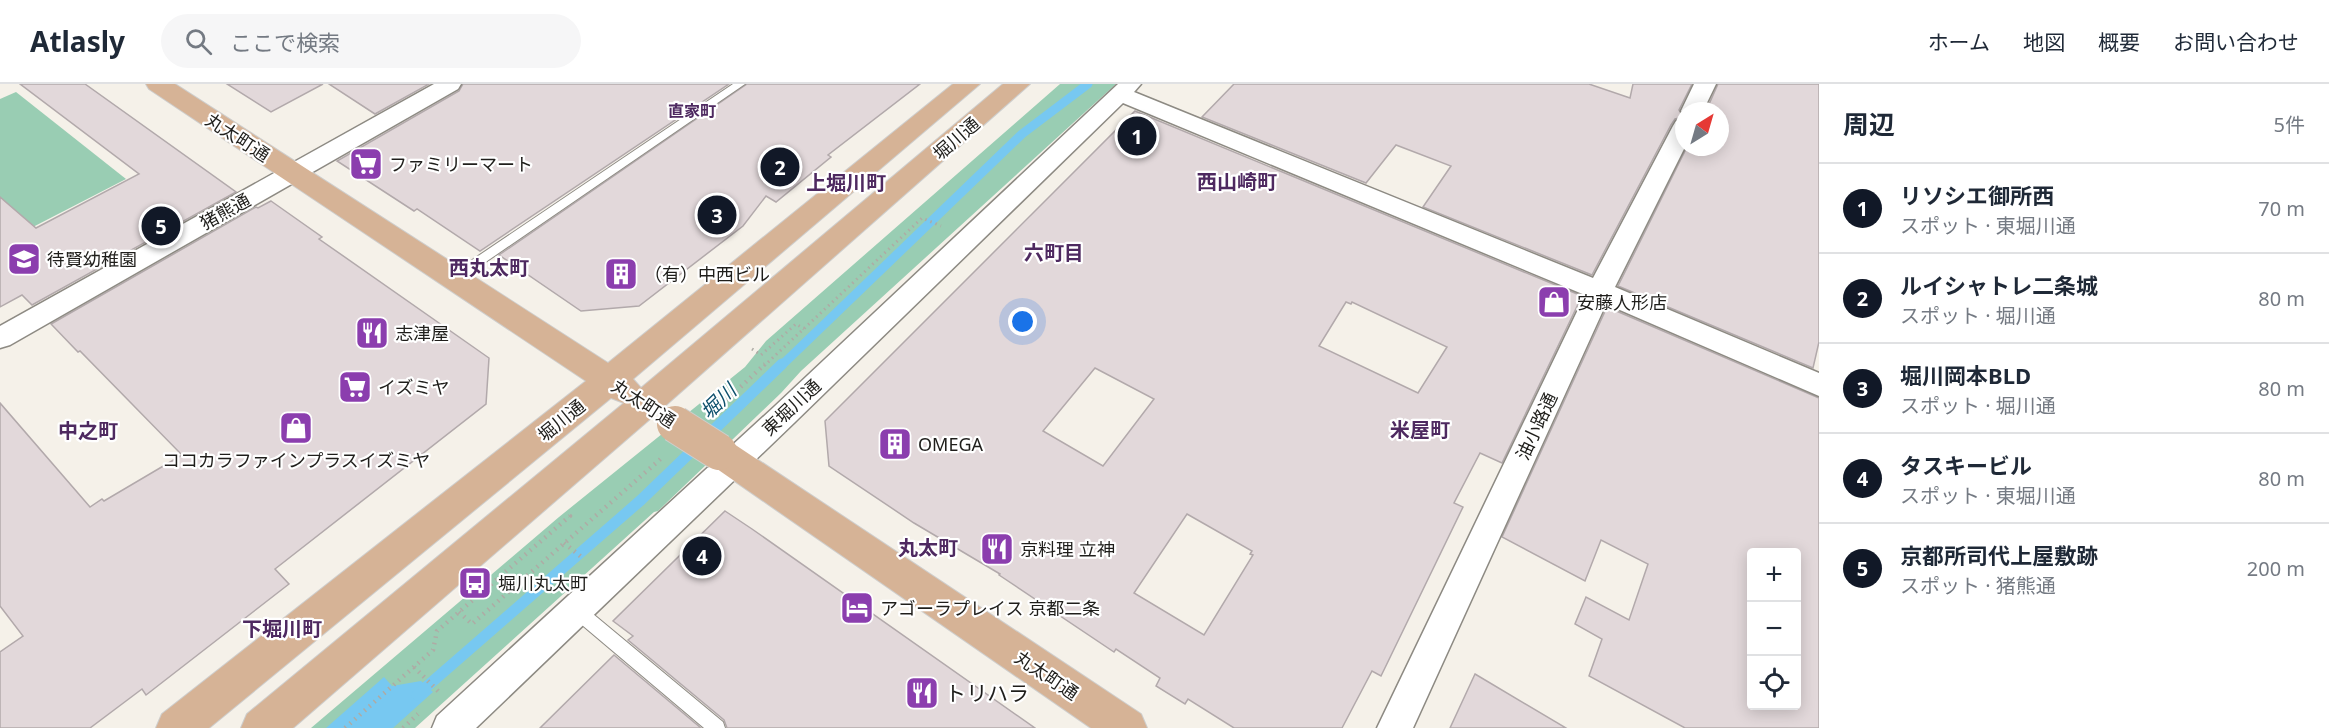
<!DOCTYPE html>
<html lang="ja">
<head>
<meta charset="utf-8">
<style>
  body { margin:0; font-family:"Noto Sans","Noto Sans JP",sans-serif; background:#f6f6f7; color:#1f2937 }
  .controls { position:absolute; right:18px; bottom:18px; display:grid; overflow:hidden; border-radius:6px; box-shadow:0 3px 15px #0003 }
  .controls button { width:54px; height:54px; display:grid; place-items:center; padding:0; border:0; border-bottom:2px solid #e0e1e3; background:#fff; color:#1f2937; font:30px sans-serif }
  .compass { position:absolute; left:1675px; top:18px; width:54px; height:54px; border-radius:50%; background:#fff; box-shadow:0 3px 15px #0003; rotate:37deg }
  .you { position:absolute; left:1023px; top:238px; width:21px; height:21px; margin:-15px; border:4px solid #fff; border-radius:50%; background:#1a73e8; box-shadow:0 0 0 9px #1a73e833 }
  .badge { display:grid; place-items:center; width:39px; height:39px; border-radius:50%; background:#111827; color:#fff; font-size:20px; font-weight:700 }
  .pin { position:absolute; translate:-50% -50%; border:3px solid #fff; box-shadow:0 2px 6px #0006 }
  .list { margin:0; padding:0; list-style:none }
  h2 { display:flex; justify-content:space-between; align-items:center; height:78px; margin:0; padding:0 24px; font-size:26px }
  h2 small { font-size:20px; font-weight:400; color:#747a83 }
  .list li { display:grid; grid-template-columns:39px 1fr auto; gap:18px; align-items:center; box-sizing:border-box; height:90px; padding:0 24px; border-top:2px solid #e0e1e3 }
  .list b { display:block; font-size:22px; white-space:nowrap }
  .list p { margin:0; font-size:20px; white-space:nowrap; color:#747a83 }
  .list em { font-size:20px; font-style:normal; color:#747a83 }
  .icon { flex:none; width:33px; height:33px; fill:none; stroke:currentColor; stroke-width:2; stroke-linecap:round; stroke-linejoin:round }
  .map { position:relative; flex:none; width:1819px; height:644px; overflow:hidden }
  header { display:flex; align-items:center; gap:36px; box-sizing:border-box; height:84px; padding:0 30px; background:#fff; border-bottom:2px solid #e0e1e3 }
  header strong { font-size:28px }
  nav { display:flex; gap:33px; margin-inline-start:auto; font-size:21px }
  .search { width:420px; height:54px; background:#f6f6f7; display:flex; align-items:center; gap:15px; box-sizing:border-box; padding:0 21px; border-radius:33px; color:#747a83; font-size:22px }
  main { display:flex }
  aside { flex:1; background:#fff }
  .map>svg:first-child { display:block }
  .green { fill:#99cdb3 }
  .water { fill:#77c8f1 }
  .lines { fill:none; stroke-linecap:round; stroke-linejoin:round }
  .stream-far1 { stroke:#77c8f1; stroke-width:9 }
  .stream { stroke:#77c8f1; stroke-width:11 }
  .building { fill:#e2d8da; stroke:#b2a9ab; stroke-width:1.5; fill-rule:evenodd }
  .lane-casing { stroke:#8d8a83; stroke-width:2 }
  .street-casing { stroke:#8d8a83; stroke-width:3 }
  .primary-casing { stroke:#cececd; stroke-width:2 }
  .path-far1 { stroke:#aeaba5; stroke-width:3; stroke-dasharray:1.5 4; stroke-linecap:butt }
  .path { stroke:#aeaba5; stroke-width:4.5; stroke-dasharray:1.5 5; stroke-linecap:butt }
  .lane { fill:#fff; fill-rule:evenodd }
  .street { fill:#fff; fill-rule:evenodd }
  .primary { fill:#d6b396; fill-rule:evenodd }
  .primary-bridge-casing { stroke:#cececd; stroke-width:38; stroke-linecap:butt }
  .primary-bridge { stroke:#d6b396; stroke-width:36 }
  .labels { text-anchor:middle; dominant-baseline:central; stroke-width:4.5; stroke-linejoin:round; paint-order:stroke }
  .far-neighbourhood-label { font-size:16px; font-weight:bold; fill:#4e2960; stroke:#fff }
  .street-label { font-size:18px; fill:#1f1e1b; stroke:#fff }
  .poi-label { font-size:18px; fill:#1f1e1b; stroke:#fff; text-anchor:start }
  .neighbourhood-label { font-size:20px; font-weight:bold; fill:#4e2960; stroke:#fff }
  .water-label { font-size:20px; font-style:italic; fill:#0e506c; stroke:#fff }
  .near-poi-label { font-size:21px; fill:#1f1e1b; stroke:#fff; text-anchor:start }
</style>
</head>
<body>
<header>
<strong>Atlasly</strong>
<div class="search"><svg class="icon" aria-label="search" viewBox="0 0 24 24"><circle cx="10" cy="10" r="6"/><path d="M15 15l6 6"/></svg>ここで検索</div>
<nav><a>ホーム</a><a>地図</a><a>概要</a><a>お問い合わせ</a></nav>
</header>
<main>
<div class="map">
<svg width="1819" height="644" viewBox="0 0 1819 644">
  <rect width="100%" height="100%" fill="#f5f1e9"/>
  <g class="green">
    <path d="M1060,0H1116L801,287L781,309L658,427L654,428L415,644H311L559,433L745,283L766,257Z"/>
    <path d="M16,8L126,95L0,160V15Z"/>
  </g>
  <path class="water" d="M384,593L392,602L421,597L433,608L393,644H326Z"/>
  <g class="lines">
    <path class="stream-far1" d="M781,282L1022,50L1088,0"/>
    <path class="stream" d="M417,611L641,416L782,280"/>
  </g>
  <g class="building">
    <path d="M20,0H85L236,108L32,221L22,211L0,223V113L36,144L139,90Z"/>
    <path d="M227,0H323L271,28Z"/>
    <path d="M329,0H429L375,30Z"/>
    <path d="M463,0H729L480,167L417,125L414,127L337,77L459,7Z"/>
    <path d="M747,0H920L828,71L831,73L776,118L766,112L743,142L639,222L581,227L499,171Z"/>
    <path d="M1234,0H1589L1630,14L1633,0H1692L1679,26L1683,33L1675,35L1671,41L1592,191L1423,123L1451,82L1396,61L1366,99L1202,33Z"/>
    <path d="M1718,0H1819V258L1813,284L1618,202L1687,63H1720V27H1706Z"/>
    <path d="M1135,27L1582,212L1502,379L1480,369L1454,419L1463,423L1381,592L1372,587L1342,644H1234L1188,615L1185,620L1156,602L1160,594L1116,565L1114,568L999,491L1000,490L914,439L829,382L825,337ZM1346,218L1351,220L1352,218L1447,263L1418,309L1319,262ZM1095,284L1154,315L1103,382L1043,347ZM1187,430L1252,467L1250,470L1253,471L1204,551L1134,509Z"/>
    <path d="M271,117L322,153L319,155L489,274L486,320L275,485L289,500L146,611L142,605L90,644H0V568L23,552L0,522V319L90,423L102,415L104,417L182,371L80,267L78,268L51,240L256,123L258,124Z"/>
    <path d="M1607,223L1819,314V644H1685L1589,592L1602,555L1575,540L1586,513L1629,536L1648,480L1601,456L1585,497L1502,453ZM1752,468H1797V621H1752Z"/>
    <path d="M725,427L752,445L1035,644H727L724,636L628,556L633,552L613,537Z"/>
    <path d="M614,571L701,644H540Z"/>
    <path d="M1475,590L1566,644H1450Z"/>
  </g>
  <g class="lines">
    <defs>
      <g id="lane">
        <path d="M733,0H745L458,197H450L448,194L450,191Z"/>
        <path d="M575,518L581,520L723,638L725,644H704L569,530L567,525L569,520Z"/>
      </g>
      <g id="street">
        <path d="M434,0H461L458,5L10,261L0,264V242Z"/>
        <path d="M1118,0H1141L1134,8L1593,194L1673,42L1676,37L1684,35L1685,63L1615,203L1819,289V312L1606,220L1413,644H1377L1585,211L1123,19L795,338L476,644H432L437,632L775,322Z"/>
        <path d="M1694,0H1716L1703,27H1684V31L1681,27Z"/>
      </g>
      <g id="primary">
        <path d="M146,0H175L608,279L953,0H980L633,295L641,304L1003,0H1030L657,329L293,644H241L247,630L624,319L611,314L209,644H156L162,630L586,297L149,5Z"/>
        <path d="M719,354L731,358L1141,630L1147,644H1091L707,378L702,368L707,358Z"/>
      </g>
    </defs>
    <use href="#lane" class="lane-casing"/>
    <use href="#street" class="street-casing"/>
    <use href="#primary" class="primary-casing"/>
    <g class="path-far1">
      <path d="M752,265L761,271L796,240L804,245"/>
      <path d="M764,282L922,134L941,142"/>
    </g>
    <g class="path">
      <path d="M717,325L765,280"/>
      <path d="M564,459L584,475"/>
      <path d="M459,528L472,540L664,372"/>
      <path d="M414,583L439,608"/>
      <path d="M345,644L433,566L437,547L570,432L566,429"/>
      <path d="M403,644L418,630"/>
    </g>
    <use href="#lane" class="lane"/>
    <use href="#street" class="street"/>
    <use href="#primary" class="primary"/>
    <defs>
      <path id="primary-bridge" d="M675,340L719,368"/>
    </defs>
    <use href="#primary-bridge" class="primary-bridge-casing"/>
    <use href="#primary-bridge" class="primary-bridge"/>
  </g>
  <defs>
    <symbol id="supermarket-square" viewBox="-11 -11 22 22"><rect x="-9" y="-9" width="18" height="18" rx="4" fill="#8b3eae" stroke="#fff"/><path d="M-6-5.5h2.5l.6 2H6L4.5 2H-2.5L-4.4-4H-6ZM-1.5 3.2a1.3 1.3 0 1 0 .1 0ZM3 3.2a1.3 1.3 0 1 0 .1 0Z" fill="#fff"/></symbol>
    <symbol id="school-square" viewBox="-11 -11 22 22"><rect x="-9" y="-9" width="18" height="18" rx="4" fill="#8b3eae" stroke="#fff"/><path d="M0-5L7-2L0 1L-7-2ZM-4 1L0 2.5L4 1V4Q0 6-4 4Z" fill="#fff"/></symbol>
    <symbol id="building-square" viewBox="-11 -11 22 22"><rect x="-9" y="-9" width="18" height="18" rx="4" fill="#8b3eae" stroke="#fff"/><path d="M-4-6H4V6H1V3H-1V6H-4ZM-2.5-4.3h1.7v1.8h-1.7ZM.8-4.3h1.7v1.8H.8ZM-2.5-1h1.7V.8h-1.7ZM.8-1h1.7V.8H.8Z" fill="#fff"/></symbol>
    <symbol id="shop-square" viewBox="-11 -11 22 22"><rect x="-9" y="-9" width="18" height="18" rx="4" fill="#8b3eae" stroke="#fff"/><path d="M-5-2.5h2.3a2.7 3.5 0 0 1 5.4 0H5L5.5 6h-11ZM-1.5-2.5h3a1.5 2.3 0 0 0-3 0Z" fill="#fff"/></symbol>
    <symbol id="restaurant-square" viewBox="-11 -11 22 22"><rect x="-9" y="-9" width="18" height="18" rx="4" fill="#8b3eae" stroke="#fff"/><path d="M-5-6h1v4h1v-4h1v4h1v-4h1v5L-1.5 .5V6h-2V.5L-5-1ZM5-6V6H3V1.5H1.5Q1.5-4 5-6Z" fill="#fff"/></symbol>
    <symbol id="bus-square" viewBox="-11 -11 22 22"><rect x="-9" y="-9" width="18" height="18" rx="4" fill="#8b3eae" stroke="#fff"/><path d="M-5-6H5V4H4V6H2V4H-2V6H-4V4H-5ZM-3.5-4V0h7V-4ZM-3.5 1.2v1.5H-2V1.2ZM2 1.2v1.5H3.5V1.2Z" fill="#fff"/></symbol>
    <symbol id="hotel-square" viewBox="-11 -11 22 22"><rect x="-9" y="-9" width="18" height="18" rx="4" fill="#8b3eae" stroke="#fff"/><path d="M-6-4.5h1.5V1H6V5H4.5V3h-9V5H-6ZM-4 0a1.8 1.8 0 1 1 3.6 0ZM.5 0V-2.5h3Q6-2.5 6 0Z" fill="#fff"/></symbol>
  </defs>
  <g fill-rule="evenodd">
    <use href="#supermarket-square" x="347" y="61" width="38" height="38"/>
    <use href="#school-square" x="5" y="156" width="38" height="38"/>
    <use href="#building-square" x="602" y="171" width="38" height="38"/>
    <use href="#shop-square" x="1535" y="199" width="38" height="38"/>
    <use href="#restaurant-square" x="353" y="230" width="38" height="38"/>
    <use href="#supermarket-square" x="336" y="284" width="38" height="38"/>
    <use href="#shop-square" x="277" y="325" width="38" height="38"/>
    <use href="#building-square" x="876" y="341" width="38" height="38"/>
    <use href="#restaurant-square" x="978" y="446" width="38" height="38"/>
    <use href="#bus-square" x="456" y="480" width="38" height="38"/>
    <use href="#hotel-square" x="838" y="505" width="38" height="38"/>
    <use href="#restaurant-square" x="903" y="590" width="38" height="38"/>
  </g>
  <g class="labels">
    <g class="far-neighbourhood-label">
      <text x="692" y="27">直家町</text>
    </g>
    <g class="street-label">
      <text transform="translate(238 53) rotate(33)">丸太町通</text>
      <text transform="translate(956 54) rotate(-41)">堀川通</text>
      <text transform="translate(225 127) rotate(-29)">猪熊通</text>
      <text transform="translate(644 319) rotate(33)">丸太町通</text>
      <text transform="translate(791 323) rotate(-43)">東堀川通</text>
      <text transform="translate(561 336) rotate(-39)">堀川通</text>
      <text transform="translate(1536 342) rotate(-65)">油小路通</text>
      <text transform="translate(1047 591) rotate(34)">丸太町通</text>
    </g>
    <g class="poi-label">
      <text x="389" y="80">ファミリーマート</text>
      <text x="47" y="175">待賢幼稚園</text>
      <text x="644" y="190">（有）中西ビル</text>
      <text x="1577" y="218">安藤人形店</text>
      <text x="395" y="249">志津屋</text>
      <text x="378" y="303">イズミヤ</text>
      <text x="918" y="360">OMEGA</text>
      <text x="296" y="376" text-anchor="middle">ココカラファインプラスイズミヤ</text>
      <text x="1020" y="465">京料理 立神</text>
      <text x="498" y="499">堀川丸太町</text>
      <text x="880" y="524">アゴーラプレイス 京都二条</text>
    </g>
    <g class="neighbourhood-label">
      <text x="1237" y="97">西山崎町</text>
      <text x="846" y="98">上堀川町</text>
      <text x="1054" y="168">六町目</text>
      <text x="489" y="183">西丸太町</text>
      <text x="1420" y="345">米屋町</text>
      <text x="88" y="346">中之町</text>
      <text x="928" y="463">丸太町</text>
      <text x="282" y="544">下堀川町</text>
    </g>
    <g class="water-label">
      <text transform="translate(718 317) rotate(-44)">堀川</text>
    </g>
    <g class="near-poi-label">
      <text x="945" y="609">トリハラ</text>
    </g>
  </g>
</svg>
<div class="controls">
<button>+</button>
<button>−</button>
<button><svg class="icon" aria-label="locate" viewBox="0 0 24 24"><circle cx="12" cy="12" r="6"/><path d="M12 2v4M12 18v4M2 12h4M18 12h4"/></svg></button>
</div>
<svg class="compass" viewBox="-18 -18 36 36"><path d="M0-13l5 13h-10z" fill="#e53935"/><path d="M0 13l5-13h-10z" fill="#747a83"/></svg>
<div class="you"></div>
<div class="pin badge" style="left:1137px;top:52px">1</div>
<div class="pin badge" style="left:780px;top:83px">2</div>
<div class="pin badge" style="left:717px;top:131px">3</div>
<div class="pin badge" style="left:702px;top:472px">4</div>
<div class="pin badge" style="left:161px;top:142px">5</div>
</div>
<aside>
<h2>周辺<small>5件</small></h2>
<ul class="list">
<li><span class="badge">1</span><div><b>リソシエ御所西</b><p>スポット · 東堀川通</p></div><em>70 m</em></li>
<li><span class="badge">2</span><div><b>ルイシャトレ二条城</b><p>スポット · 堀川通</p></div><em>80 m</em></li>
<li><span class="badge">3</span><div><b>堀川岡本BLD</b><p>スポット · 堀川通</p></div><em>80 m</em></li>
<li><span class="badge">4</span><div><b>タスキービル</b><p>スポット · 東堀川通</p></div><em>80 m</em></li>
<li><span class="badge">5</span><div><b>京都所司代上屋敷跡</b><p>スポット · 猪熊通</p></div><em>200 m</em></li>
</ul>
</aside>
</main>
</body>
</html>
